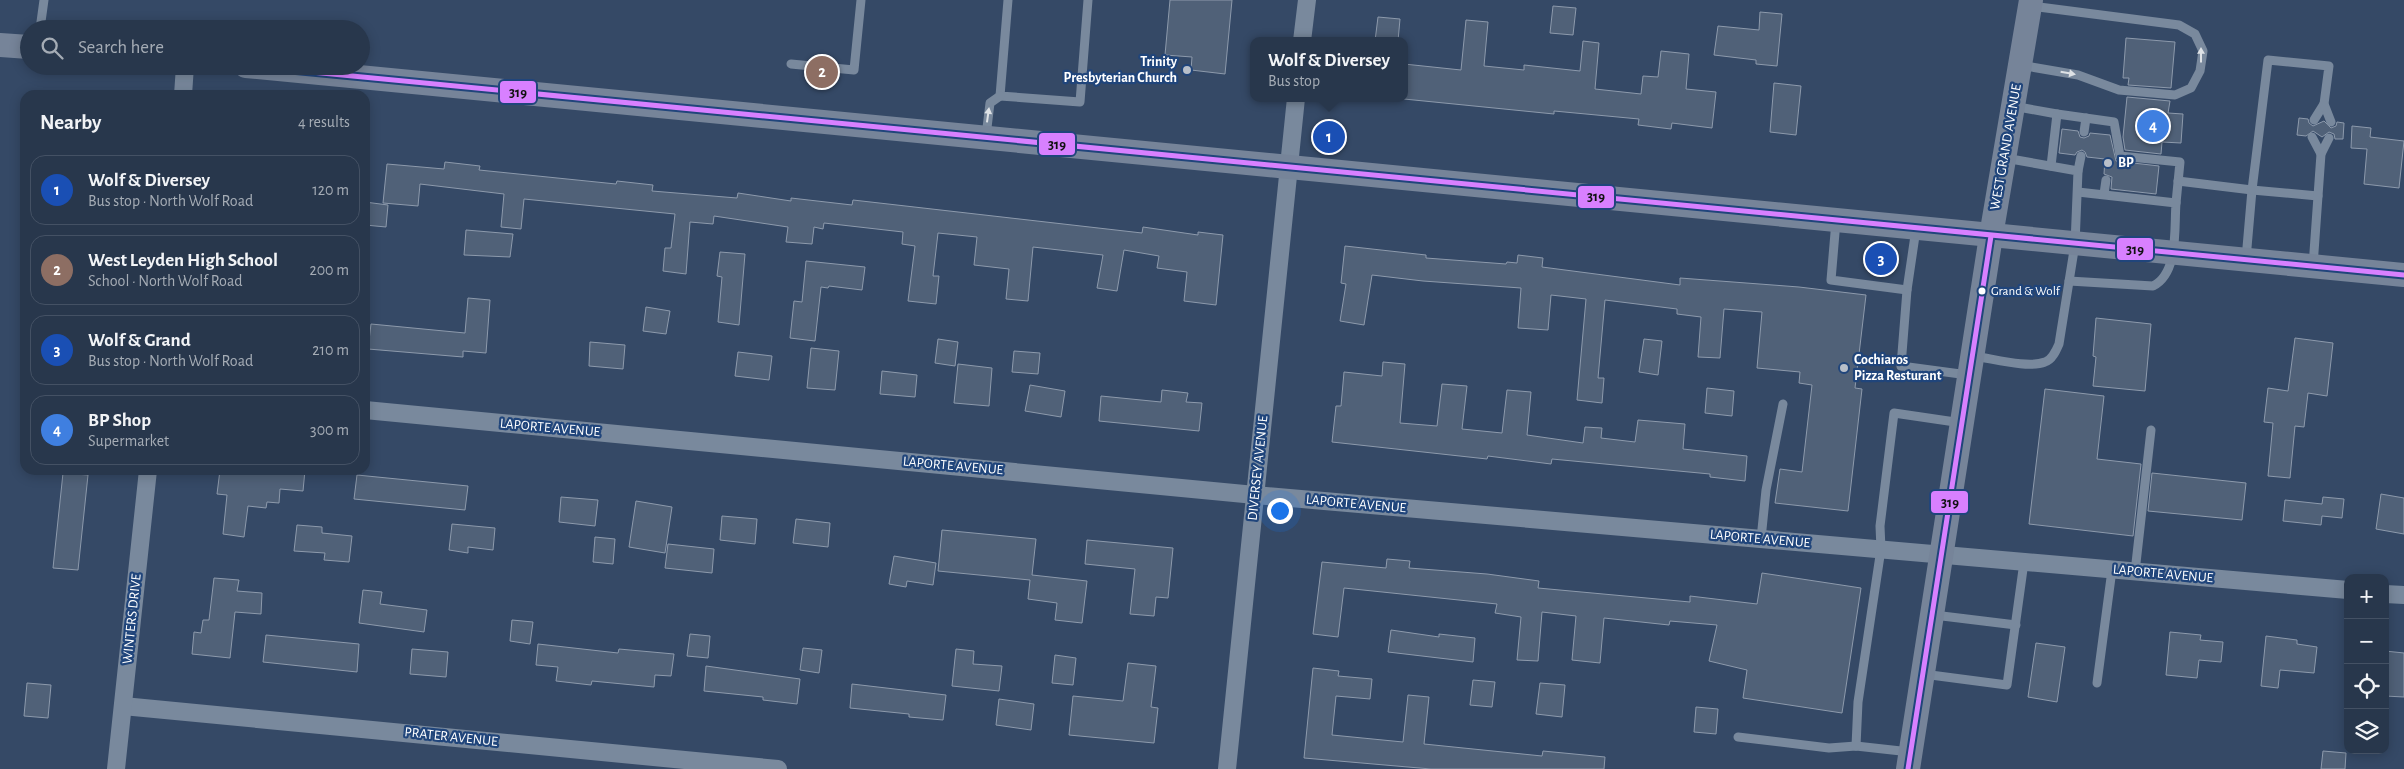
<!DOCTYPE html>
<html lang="en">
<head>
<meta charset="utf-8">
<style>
  body { margin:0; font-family:"Alegreya Sans",sans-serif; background:#344256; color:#f1f3f6 }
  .controls { position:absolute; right:15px; bottom:15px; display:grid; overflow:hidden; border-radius:10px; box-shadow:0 2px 12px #0003 }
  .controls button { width:45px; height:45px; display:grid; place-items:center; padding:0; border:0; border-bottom:1px solid #445164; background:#28374c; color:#f1f3f6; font:25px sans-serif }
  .you { position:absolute; left:1279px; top:510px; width:18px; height:18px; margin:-12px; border:4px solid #fff; border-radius:50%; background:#1a73e8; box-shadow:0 0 0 8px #1a73e833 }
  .badge { display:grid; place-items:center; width:32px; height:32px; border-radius:50%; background:#b8bfc9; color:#fff; font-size:16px; font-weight:700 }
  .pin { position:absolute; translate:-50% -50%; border:2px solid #fff; box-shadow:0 1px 5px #0006 }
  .popup { position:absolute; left:1250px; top:37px; width:158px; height:65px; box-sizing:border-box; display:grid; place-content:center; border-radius:10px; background:#28374c; filter:drop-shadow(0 1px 4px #0005); font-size:16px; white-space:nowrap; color:#a5acb5 }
  .popup b { font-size:19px; color:#f1f3f6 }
  .popup::after { content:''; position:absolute; left:50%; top:100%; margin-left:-10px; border:10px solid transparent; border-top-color:#28374c }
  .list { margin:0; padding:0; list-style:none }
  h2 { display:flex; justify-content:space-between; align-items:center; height:65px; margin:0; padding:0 20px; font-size:21px }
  h2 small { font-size:16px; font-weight:400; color:#a5acb5 }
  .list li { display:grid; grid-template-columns:32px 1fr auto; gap:15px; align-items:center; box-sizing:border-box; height:70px; margin:0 10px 10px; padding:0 10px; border:1px solid #445164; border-radius:15px }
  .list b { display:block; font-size:19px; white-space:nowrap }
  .list p { margin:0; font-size:16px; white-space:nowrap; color:#a5acb5 }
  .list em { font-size:16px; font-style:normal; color:#a5acb5 }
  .icon { flex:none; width:28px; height:28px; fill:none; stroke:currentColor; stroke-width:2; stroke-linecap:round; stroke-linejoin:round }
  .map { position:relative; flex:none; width:2404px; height:769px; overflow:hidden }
  .search { position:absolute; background:#28374c; box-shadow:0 2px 12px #0003; left:20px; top:20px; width:350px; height:55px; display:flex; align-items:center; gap:12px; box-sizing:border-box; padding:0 18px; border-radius:28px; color:#a5acb5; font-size:19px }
  .panel { position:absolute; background:#28374c; box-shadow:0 2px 12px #0003; left:20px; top:90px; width:350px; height:385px; border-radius:15px }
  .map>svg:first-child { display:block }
  .building { fill:#506178; stroke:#8d9aac }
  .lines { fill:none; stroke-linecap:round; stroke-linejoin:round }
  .lane { stroke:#79899d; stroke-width:9 }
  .street { stroke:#79899d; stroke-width:18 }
  .secondary { stroke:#768499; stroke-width:24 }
  .bus-1-casing { stroke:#20457b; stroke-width:9 }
  .bus-1 { stroke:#d880ff; stroke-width:5 }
  .oneway { fill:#dee2e6 }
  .poi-dot { fill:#b8bfc9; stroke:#20457b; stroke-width:2 }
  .bus-dot { fill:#fff; stroke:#20457b; stroke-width:2 }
  .labels { text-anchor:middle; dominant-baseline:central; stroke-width:4.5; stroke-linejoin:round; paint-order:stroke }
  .bus-label { font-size:13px; fill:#fff; stroke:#20457b; text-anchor:start }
  .poi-label { font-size:14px; font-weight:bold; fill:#fff; stroke:#20457b; text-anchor:start }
  .street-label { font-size:14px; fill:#fff; stroke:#20457b }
  .line-badge { stroke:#20457b; stroke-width:2 }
  .pale-badge-label { font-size:14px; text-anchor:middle; font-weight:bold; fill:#111 }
</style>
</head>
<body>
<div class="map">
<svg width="2404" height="769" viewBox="0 0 2404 769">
  <rect width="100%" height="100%" fill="#354966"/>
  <g class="building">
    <path d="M1170,0H1232L1225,74L1191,70L1192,57L1165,55Z"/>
    <path d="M1553,6L1576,8L1573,35L1550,33Z"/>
    <path d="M1760,12L1782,14L1777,66L1756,64V60L1714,55L1718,26L1759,30Z"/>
    <path d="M1378,17L1400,19L1398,41H1375Z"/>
    <path d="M1466,20L1488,22L1484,66L1524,70V65L1580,71L1583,41L1599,43L1595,89L1641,94L1643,76L1658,77L1661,51L1689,54L1686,89L1716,92L1712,128L1672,123L1671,129L1638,125L1639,119L1554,111V114L1404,99V64L1461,70Z"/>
    <path d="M2126,38L2175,42L2171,88L2128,85L2129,78H2123Z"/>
    <path d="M1774,83L1801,86L1796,135L1770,132Z"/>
    <path d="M2127,97L2170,101L2168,113L2183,114L2181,143L2162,142L2161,154L2125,150L2123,137Z"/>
    <path d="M2299,118L2308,119L2309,123L2313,126L2324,121L2331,128L2336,126L2337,122L2344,123L2343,139H2335L2334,134L2329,132L2322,137L2313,131L2306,136L2297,135Z"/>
    <path d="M2352,126L2371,128L2370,137L2404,141L2399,188L2364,184L2367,149L2351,148Z"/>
    <path d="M2062,129L2078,131L2080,137L2084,138L2089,136L2090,133L2110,135L2116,161L2159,166L2156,194L2111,189L2112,177L2104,174L2105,159L2087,157L2085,152L2082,150L2077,152L2075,155L2059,153Z"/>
    <path d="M445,162L480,166L479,170L616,184L617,181L653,185L652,191L737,198L738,193L791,201V198L852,205L853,200L1142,233L1143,227L1198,235V232L1223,235L1216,305L1184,301L1187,272L1157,268L1159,256L1124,250L1117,291L1097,288L1103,255L1033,247L1028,301L1006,299L1009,269L974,265L977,237L938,233L933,276H939L936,304L908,301L915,246L902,244L903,232L824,223L823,229L814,227L812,244L786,242L788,227L714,216L713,224L690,222L686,274L663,271L665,248H671L675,214L524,199L521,229L501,227L504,194L420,184L418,206L383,203L387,164L444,169Z"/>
    <path d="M365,202L388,205L386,227L365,225Z"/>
    <path d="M466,230L513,234L510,257L464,255Z"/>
    <path d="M1345,246L1426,255V258L1506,264L1507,262L1517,263L1518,255L1543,258L1542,267L1680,285V278L1799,287L1866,295L1855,388L1862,389L1848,511L1775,503L1780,469L1802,472L1812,385L1799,383L1800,372L1757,368L1762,312L1724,309L1720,358L1698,357L1701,317L1677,314V309L1605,300L1598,378H1604L1602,403L1577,400L1586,299L1551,295L1548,330L1518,328L1521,288L1423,281L1372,275L1364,325L1340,321L1346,284L1341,283Z"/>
    <path d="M720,252L745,254L739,325L718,322L722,277L717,276Z"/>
    <path d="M806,261L865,267L862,290L829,286L828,288L821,287L815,341L790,338L794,301L802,302Z"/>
    <path d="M468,298L490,300L486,353L463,351V357L368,349L371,324L465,333Z"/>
    <path d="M646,307L670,311L666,334L643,331Z"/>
    <path d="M2096,318L2151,324L2145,391L2093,386L2096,357L2093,356Z"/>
    <path d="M2295,338L2333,343L2327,396L2308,393L2304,427L2295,426L2290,478L2268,476L2273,423L2264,422L2268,388L2288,391Z"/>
    <path d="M938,339L958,342L955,366L935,363Z"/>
    <path d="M1644,339L1662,341L1658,375L1639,372Z"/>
    <path d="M590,342L625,345L623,369L589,366Z"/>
    <path d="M811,348L839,351L835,390L807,388Z"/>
    <path d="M1014,351L1040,353L1038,374L1012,372Z"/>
    <path d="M738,352L772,356L769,380L735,376Z"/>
    <path d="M1383,362L1405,364L1400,423L1437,426L1442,384L1467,386L1462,429L1502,433L1507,390L1531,392L1527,435L1583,443L1585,427L1602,428L1601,438L1635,442L1638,420L1685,424L1683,449L1747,456L1745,481L1710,477V474L1552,459L1551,464L1488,456L1487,459L1332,442L1336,406H1341L1344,372L1382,376Z"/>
    <path d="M958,364L992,368L989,406L954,403Z"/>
    <path d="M882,371L917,375L915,397L880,394Z"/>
    <path d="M1030,385L1065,391L1061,417L1025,411Z"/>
    <path d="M1707,388L1734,391L1732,416L1705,413Z"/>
    <path d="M2045,389L2104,396L2097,459L2141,464L2133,536L2029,524Z"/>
    <path d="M1162,390L1188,393L1186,402L1202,403L1199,431L1099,421L1101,396L1161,402Z"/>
    <path d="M220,470H305L303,491L280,489L279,503L267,502L266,508L248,506L244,537L223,534L227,495L217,494Z"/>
    <path d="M63,473L88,475L78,570L53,568Z"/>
    <path d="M2152,473L2246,483L2242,520L2148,511Z"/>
    <path d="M357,475L468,486L465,510L354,499Z"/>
    <path d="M2381,494L2404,498V534L2376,529Z"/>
    <path d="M561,497L598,500L595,526L559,522Z"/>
    <path d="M2323,497L2344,499L2342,518L2322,516L2321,525L2283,521L2285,500L2322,504Z"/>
    <path d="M636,501L672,507L665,553L629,547Z"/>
    <path d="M722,516L757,519L755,544L720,540Z"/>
    <path d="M796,519L830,523L828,547L793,543Z"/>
    <path d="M452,524L495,528L493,550L468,547V553L449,550Z"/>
    <path d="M297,525L322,527V533L352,536L349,562L324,560L325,553L294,551Z"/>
    <path d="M942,530L1036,539L1032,575L1087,581L1082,623L1055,620L1057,603L1028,599L1030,580L938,571Z"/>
    <path d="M595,537L615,539L613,564L593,562Z"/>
    <path d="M1087,540L1173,548L1168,598L1156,597L1154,616L1130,614L1135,569L1085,564Z"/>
    <path d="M668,544L714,549L712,573L665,568Z"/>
    <path d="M894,556L936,563L933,585L907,581L906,587L889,584Z"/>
    <path d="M1387,559L1410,561L1409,568L1487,574L1539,581L1538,588L1690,602V596L1757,604L1762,573L1861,588L1842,713L1743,698L1747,670L1709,661L1717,625L1670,621L1669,625L1604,618L1600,663L1572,660L1576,616L1542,612L1538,661L1517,660L1521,617L1495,613L1497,604L1344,588L1338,637L1313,634L1322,562L1386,568Z"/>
    <path d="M214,578L239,580L237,591L262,593L261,614L235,612L230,658L192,654L194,632L201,633L203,620H209Z"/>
    <path d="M363,590L382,592L380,604L427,610L424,632L359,623Z"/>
    <path d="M512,620L533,622L530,644L510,641Z"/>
    <path d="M1391,630L1439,637V634L1475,638L1473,662L1388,652Z"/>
    <path d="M2170,632L2201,635L2200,640L2223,642L2221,662L2199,660L2197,678L2166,675Z"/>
    <path d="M690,634L710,636L708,658L687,656Z"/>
    <path d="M266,635L359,644L357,672L263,662Z"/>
    <path d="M2266,636L2297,640V644L2317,647L2314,673L2280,670L2278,688L2261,686Z"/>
    <path d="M2036,643L2065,647L2057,702L2028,697Z"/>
    <path d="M538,644L618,653L619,649L674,654L671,676L655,675L654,687L592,681L591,685L556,681L558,667L536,665Z"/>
    <path d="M803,648L822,650L819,673L800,670Z"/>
    <path d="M412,649L448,652L446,677L410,674Z"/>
    <path d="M956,649L974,651L973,664L1002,666L999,691L952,686Z"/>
    <path d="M2385,651L2404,653V697L2385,696Z"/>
    <path d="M1055,655L1076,658L1073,685L1052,683Z"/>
    <path d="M1128,663L1156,666L1151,707L1158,708L1154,743L1069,735L1073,696L1123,701Z"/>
    <path d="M706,666L800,679L797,704L763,700V697L704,691Z"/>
    <path d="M1313,668L1339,671L1338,676L1372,679L1370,699L1336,696L1332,735L1403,742L1408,695L1429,697L1424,744L1542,756L1543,751L1605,757L1604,769H1431L1304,758Z"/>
    <path d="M1473,680L1495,682L1492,707L1470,705Z"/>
    <path d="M27,683L51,685L48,718L24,716Z"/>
    <path d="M1540,683L1565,685L1562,717L1536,714Z"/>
    <path d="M852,684L946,695L943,720L909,717V714L850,708Z"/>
    <path d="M999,699L1034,704L1031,730L996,725Z"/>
    <path d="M1696,707L1718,709L1716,734L1694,732Z"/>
    <path d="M2323,751L2346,753L2345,769H2321Z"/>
  </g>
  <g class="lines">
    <g class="lane">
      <path d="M1008,0L1000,96L1080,102L1088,0"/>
      <path d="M40,29L44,0"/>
      <path d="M791,64L854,70L861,0"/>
      <path d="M2020,65L2078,75L2119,90L2175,95L2191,88L2200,71L2203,51L2195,34L2179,25L2031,6"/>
      <path d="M2013,106L2057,114L2051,166"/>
      <path d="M2057,114L2114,122L2120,156L2180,162L2176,203"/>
      <path d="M2314,120L2324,104"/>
      <path d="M2084,132L2086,118"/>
      <path d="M986,136L990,103L1000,96"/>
      <path d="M2312,137L2321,154"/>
      <path d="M2078,171L2081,156"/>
      <path d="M2178,181L2252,190L2246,259"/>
      <path d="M2104,194L2106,180"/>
      <path d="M2318,196L2252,190L2268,60L2329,66L2324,104L2331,122"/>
      <path d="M1836,221L1831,280L1907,290"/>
      <path d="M1916,229L1907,290L1901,366L1968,375"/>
      <path d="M2313,266L2321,154L2329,138"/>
      <path d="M2069,281L2153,286C2179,273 2174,228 2176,203L2078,192"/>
      <path d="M1973,356C1991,358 2028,369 2045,362C2052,360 2056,351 2059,344L2075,244L2078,171L2005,158"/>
      <path d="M1761,539L1766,490L1783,404"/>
      <path d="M2135,572L2151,430"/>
      <path d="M1934,615L2016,625"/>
      <path d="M1923,674L2007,685L2024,562"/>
      <path d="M2097,683L2112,570"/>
      <path d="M1738,737L1829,748L1856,746L1910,752"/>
      <path d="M1856,746L1858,702L1881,549L1880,526L1894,413L1962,423"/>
    </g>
    <g class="street">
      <path d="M1302,41L1307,0"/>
      <path d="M183,95L185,66"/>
      <path d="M365,410L1255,495L2348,590"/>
      <path d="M2385,594L2404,595"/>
      <path d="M123,706L778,769"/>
      <path d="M116,769L148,470"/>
      <path d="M1227,769L1296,98"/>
    </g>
    <g class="secondary">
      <path d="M0,45L29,47"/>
      <path d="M246,66L2404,275"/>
      <path d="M1908,769L1991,236L2031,0"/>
    </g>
    <defs>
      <g id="bus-1">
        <path d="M249,66L2404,275"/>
        <path d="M1908,769L1991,236"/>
      </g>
    </defs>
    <use href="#bus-1" class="bus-1-casing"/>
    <use href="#bus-1" class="bus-1"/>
  </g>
  <defs><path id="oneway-solid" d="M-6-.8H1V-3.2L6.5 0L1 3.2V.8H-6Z" transform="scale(1.25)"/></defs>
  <g class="oneway">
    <use href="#oneway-solid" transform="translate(2201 55) rotate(-90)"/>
    <use href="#oneway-solid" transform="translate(2068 73) rotate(10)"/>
    <use href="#oneway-solid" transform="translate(988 115) rotate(-82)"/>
  </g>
  <g class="poi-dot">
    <circle cx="1187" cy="70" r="5"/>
    <circle cx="2108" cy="163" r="5"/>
    <circle cx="1844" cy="368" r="5"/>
  </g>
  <circle class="bus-dot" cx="1982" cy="291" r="4.5"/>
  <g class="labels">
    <g class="bus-label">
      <text x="1991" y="291">Grand &amp; Wolf</text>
    </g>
    <g class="poi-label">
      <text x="1177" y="62" text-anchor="end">Trinity<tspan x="1177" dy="16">Presbyterian Church</tspan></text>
      <text x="2118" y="163">BP</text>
      <text x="1854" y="360">Cochiaros<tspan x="1854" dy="16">Pizza Resturant</tspan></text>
    </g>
    <g class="street-label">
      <text transform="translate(2006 147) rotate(-80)">WEST GRAND AVENUE</text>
      <text transform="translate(550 428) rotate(5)">LAPORTE AVENUE</text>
      <text transform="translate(953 466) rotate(5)">LAPORTE AVENUE</text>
      <text transform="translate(1258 468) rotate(-84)">DIVERSEY AVENUE</text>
      <text transform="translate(1356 504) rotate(5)">LAPORTE AVENUE</text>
      <text transform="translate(1760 539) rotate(5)">LAPORTE AVENUE</text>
      <text transform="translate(2163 574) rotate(5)">LAPORTE AVENUE</text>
      <text transform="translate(132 619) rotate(-84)">WINTERS DRIVE</text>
      <text transform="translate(451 737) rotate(6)">PRATER AVENUE</text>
    </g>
  </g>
  <g class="line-badge">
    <rect x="499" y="80" width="38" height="24" rx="5" fill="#d880ff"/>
    <rect x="1038" y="132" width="38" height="24" rx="5" fill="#d880ff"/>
    <rect x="1577" y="185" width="38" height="24" rx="5" fill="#d880ff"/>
    <rect x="2116" y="237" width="38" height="24" rx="5" fill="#d880ff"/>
    <rect x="1930" y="490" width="39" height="24" rx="5" fill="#d880ff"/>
  </g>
  <g class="pale-badge-label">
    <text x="518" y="97">319</text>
    <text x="1057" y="149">319</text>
    <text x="1596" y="201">319</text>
    <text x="2135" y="254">319</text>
    <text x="1950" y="507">319</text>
  </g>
</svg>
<div class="controls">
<button>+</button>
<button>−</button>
<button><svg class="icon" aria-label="locate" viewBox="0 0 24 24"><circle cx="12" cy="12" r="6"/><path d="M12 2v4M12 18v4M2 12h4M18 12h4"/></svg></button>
<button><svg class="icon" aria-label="layers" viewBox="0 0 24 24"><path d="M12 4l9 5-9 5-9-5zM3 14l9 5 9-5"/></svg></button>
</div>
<div class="you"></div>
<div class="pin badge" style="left:1329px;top:137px;background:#1a4fb4">1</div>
<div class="popup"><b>Wolf &amp; Diversey</b>Bus stop</div>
<div class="pin badge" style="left:822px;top:72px;background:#8d6e63">2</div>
<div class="pin badge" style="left:1881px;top:259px;background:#1a4fb4">3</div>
<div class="pin badge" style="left:2153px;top:126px;background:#3f7fe0">4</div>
<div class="search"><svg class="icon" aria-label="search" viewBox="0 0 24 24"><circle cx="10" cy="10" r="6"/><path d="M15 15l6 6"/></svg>Search here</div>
<section class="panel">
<h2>Nearby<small>4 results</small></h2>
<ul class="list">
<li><span class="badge" style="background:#1a4fb4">1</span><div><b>Wolf &amp; Diversey</b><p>Bus stop · North Wolf Road</p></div><em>120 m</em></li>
<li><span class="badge" style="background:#8d6e63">2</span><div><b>West Leyden High School</b><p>School · North Wolf Road</p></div><em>200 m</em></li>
<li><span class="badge" style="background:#1a4fb4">3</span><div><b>Wolf &amp; Grand</b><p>Bus stop · North Wolf Road</p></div><em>210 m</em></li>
<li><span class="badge" style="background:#3f7fe0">4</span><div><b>BP Shop</b><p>Supermarket</p></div><em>300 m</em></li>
</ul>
</section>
</div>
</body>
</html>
